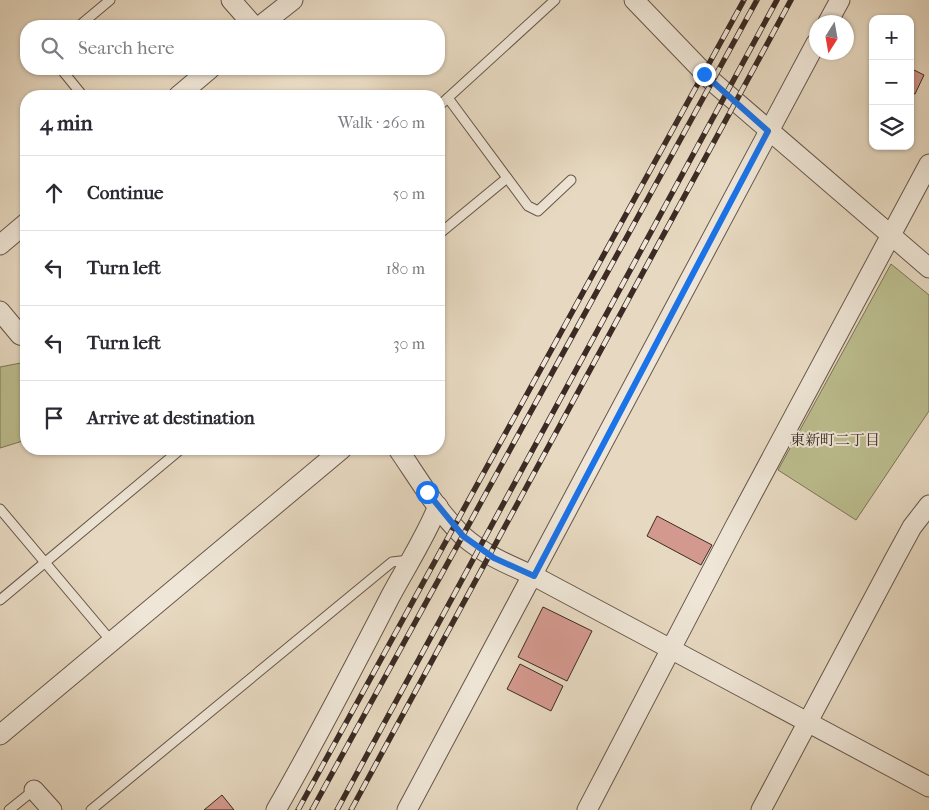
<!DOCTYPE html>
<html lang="en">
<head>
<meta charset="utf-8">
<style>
  body { margin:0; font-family:"IM FELL French Canon","Noto Serif JP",serif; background:#f2f2f3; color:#2b2b33 }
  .controls { position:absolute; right:15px; top:15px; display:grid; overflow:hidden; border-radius:10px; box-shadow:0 1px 4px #0004 }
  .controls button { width:45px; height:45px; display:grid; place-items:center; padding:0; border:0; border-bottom:1px solid #e1e1e2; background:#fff; color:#2b2b33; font:25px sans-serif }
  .compass { position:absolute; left:809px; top:15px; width:45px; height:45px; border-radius:50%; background:#fff; box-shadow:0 1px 4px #0004; rotate:191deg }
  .stop { position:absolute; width:15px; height:15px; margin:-11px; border:4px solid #1a73e8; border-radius:50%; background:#fff }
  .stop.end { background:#1a73e8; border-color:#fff; box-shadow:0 1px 5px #0008 }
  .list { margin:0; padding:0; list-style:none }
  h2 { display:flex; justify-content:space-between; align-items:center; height:65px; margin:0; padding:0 20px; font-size:21px }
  h2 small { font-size:16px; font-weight:400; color:#7c7c81 }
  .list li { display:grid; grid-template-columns:32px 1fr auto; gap:15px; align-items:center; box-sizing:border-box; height:75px; padding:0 20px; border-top:1px solid #e1e1e2 }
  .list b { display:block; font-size:19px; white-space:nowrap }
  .list em { font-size:16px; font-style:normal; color:#7c7c81 }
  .icon { flex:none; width:28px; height:28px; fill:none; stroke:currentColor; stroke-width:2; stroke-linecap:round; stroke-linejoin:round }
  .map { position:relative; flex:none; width:929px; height:810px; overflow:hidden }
  .search { position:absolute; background:#fff; box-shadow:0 1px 4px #0004; left:20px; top:20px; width:425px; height:55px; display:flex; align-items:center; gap:12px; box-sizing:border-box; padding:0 18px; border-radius:20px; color:#7c7c81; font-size:19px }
  .panel { position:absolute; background:#fff; box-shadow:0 1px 4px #0004; left:20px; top:90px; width:425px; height:365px; border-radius:20px }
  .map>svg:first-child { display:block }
  .green { fill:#bcbe8f; stroke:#7c745a }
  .building { fill:#d4998e; stroke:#3b2b24 }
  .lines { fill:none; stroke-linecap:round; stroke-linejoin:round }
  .service-casing { stroke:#66564b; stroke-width:11 }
  .minor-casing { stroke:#66564b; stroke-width:21 }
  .service { stroke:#efe6d7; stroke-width:9 }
  .minor { stroke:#efe6d7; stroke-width:19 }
  .rail-casing { stroke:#3b2b24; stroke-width:5.5 }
  .rail { stroke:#efe6d7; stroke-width:4; stroke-dasharray:11; stroke-linecap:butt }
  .route { stroke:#1a73e8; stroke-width:6 }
  .labels { text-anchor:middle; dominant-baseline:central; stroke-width:4; stroke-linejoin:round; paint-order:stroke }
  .neighbourhood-label { font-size:15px; fill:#3b2b24; stroke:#efe6d7 }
</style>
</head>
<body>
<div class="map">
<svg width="929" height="810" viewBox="0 0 929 810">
  <rect width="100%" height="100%" fill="#e7d9c1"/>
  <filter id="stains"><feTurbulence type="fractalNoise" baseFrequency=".004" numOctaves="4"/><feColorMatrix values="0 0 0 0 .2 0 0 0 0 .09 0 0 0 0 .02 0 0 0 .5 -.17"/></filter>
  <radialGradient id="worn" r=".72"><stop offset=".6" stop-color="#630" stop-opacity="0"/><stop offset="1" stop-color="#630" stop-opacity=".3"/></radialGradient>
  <g class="green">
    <path d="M891,264L929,295V411L856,520L778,470Z"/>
    <path d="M26,362V440L0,448V367Z"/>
  </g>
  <g class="building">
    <path d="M910,68L924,75L915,94L910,92Z"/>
    <path d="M657,516L712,545L701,565L647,536Z"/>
    <path d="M543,607L592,631L567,681L518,657Z"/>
    <path d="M520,664L563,686L551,711L507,689Z"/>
    <path d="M222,795L234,810H204Z"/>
  </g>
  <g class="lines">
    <defs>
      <g id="service">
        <path d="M79,26L110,0"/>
        <path d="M61,69L83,96"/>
        <path d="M448,98L528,206L538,211L571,180"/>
        <path d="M439,106L555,0"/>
        <path d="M439,234L507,178"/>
        <path d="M0,509L112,642"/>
        <path d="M0,600L181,449"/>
        <path d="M9,810L34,790"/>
        <path d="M91,810L392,562L409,560"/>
      </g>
      <g id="minor">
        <path d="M231,0L254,26"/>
        <path d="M634,0L713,82L929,268"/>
        <path d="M828,22L840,0"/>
        <path d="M260,26L293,0"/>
        <path d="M178,96L210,69"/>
        <path d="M0,245L26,223"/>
        <path d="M0,311L20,335L26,337"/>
        <path d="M398,449C418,478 437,511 463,536C483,554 509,565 534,576L929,787"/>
        <path d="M0,735L342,449"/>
        <path d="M34,790L52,810"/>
        <path d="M276,810C316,740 353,669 390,597C406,567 425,538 438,506"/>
        <path d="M407,810L816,43"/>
        <path d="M587,810L734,528L929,164"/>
        <path d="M761,810L894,560L912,527L929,505"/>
      </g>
    </defs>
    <use href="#service" class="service-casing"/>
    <use href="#minor" class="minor-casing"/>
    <use href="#service" class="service"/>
    <use href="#minor" class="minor"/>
    <defs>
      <g id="rail">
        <path d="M298,810L744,0"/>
        <path d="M312,810L757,0"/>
        <path d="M337,810L777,0"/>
        <path d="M351,810L791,0"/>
      </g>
    </defs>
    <use href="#rail" class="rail-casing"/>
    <use href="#rail" class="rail"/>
  </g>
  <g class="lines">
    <path class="route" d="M427,492L463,536L494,558L534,576L768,131L704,74"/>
  </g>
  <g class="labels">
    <g class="neighbourhood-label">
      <text x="835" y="440">東新町二丁目</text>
    </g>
  </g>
  <rect width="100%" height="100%" filter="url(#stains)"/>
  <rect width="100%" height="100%" fill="url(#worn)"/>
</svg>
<div class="controls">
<button>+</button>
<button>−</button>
<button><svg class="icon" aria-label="layers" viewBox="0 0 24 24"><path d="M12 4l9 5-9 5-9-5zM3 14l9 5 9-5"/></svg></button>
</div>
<svg class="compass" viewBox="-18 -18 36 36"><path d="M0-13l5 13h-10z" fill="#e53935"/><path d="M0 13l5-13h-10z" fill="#7c7c81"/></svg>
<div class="stop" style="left:427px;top:492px"></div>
<div class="stop end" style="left:704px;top:74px"></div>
<div class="search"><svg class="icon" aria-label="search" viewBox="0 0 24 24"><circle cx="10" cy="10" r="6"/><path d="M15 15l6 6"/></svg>Search here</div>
<section class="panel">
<h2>4 min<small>Walk · 260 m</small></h2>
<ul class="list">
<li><svg class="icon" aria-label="ahead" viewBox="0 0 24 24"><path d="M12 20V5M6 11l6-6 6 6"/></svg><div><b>Continue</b></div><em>50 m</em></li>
<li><svg class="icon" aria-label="left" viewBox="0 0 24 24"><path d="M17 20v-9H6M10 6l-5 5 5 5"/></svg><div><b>Turn left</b></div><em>180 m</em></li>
<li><svg class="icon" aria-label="left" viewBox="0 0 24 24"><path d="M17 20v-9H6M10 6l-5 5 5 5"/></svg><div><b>Turn left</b></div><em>30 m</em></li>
<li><svg class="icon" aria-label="arrive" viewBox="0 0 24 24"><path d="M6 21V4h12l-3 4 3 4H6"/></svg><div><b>Arrive at destination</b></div></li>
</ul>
</section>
</div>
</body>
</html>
